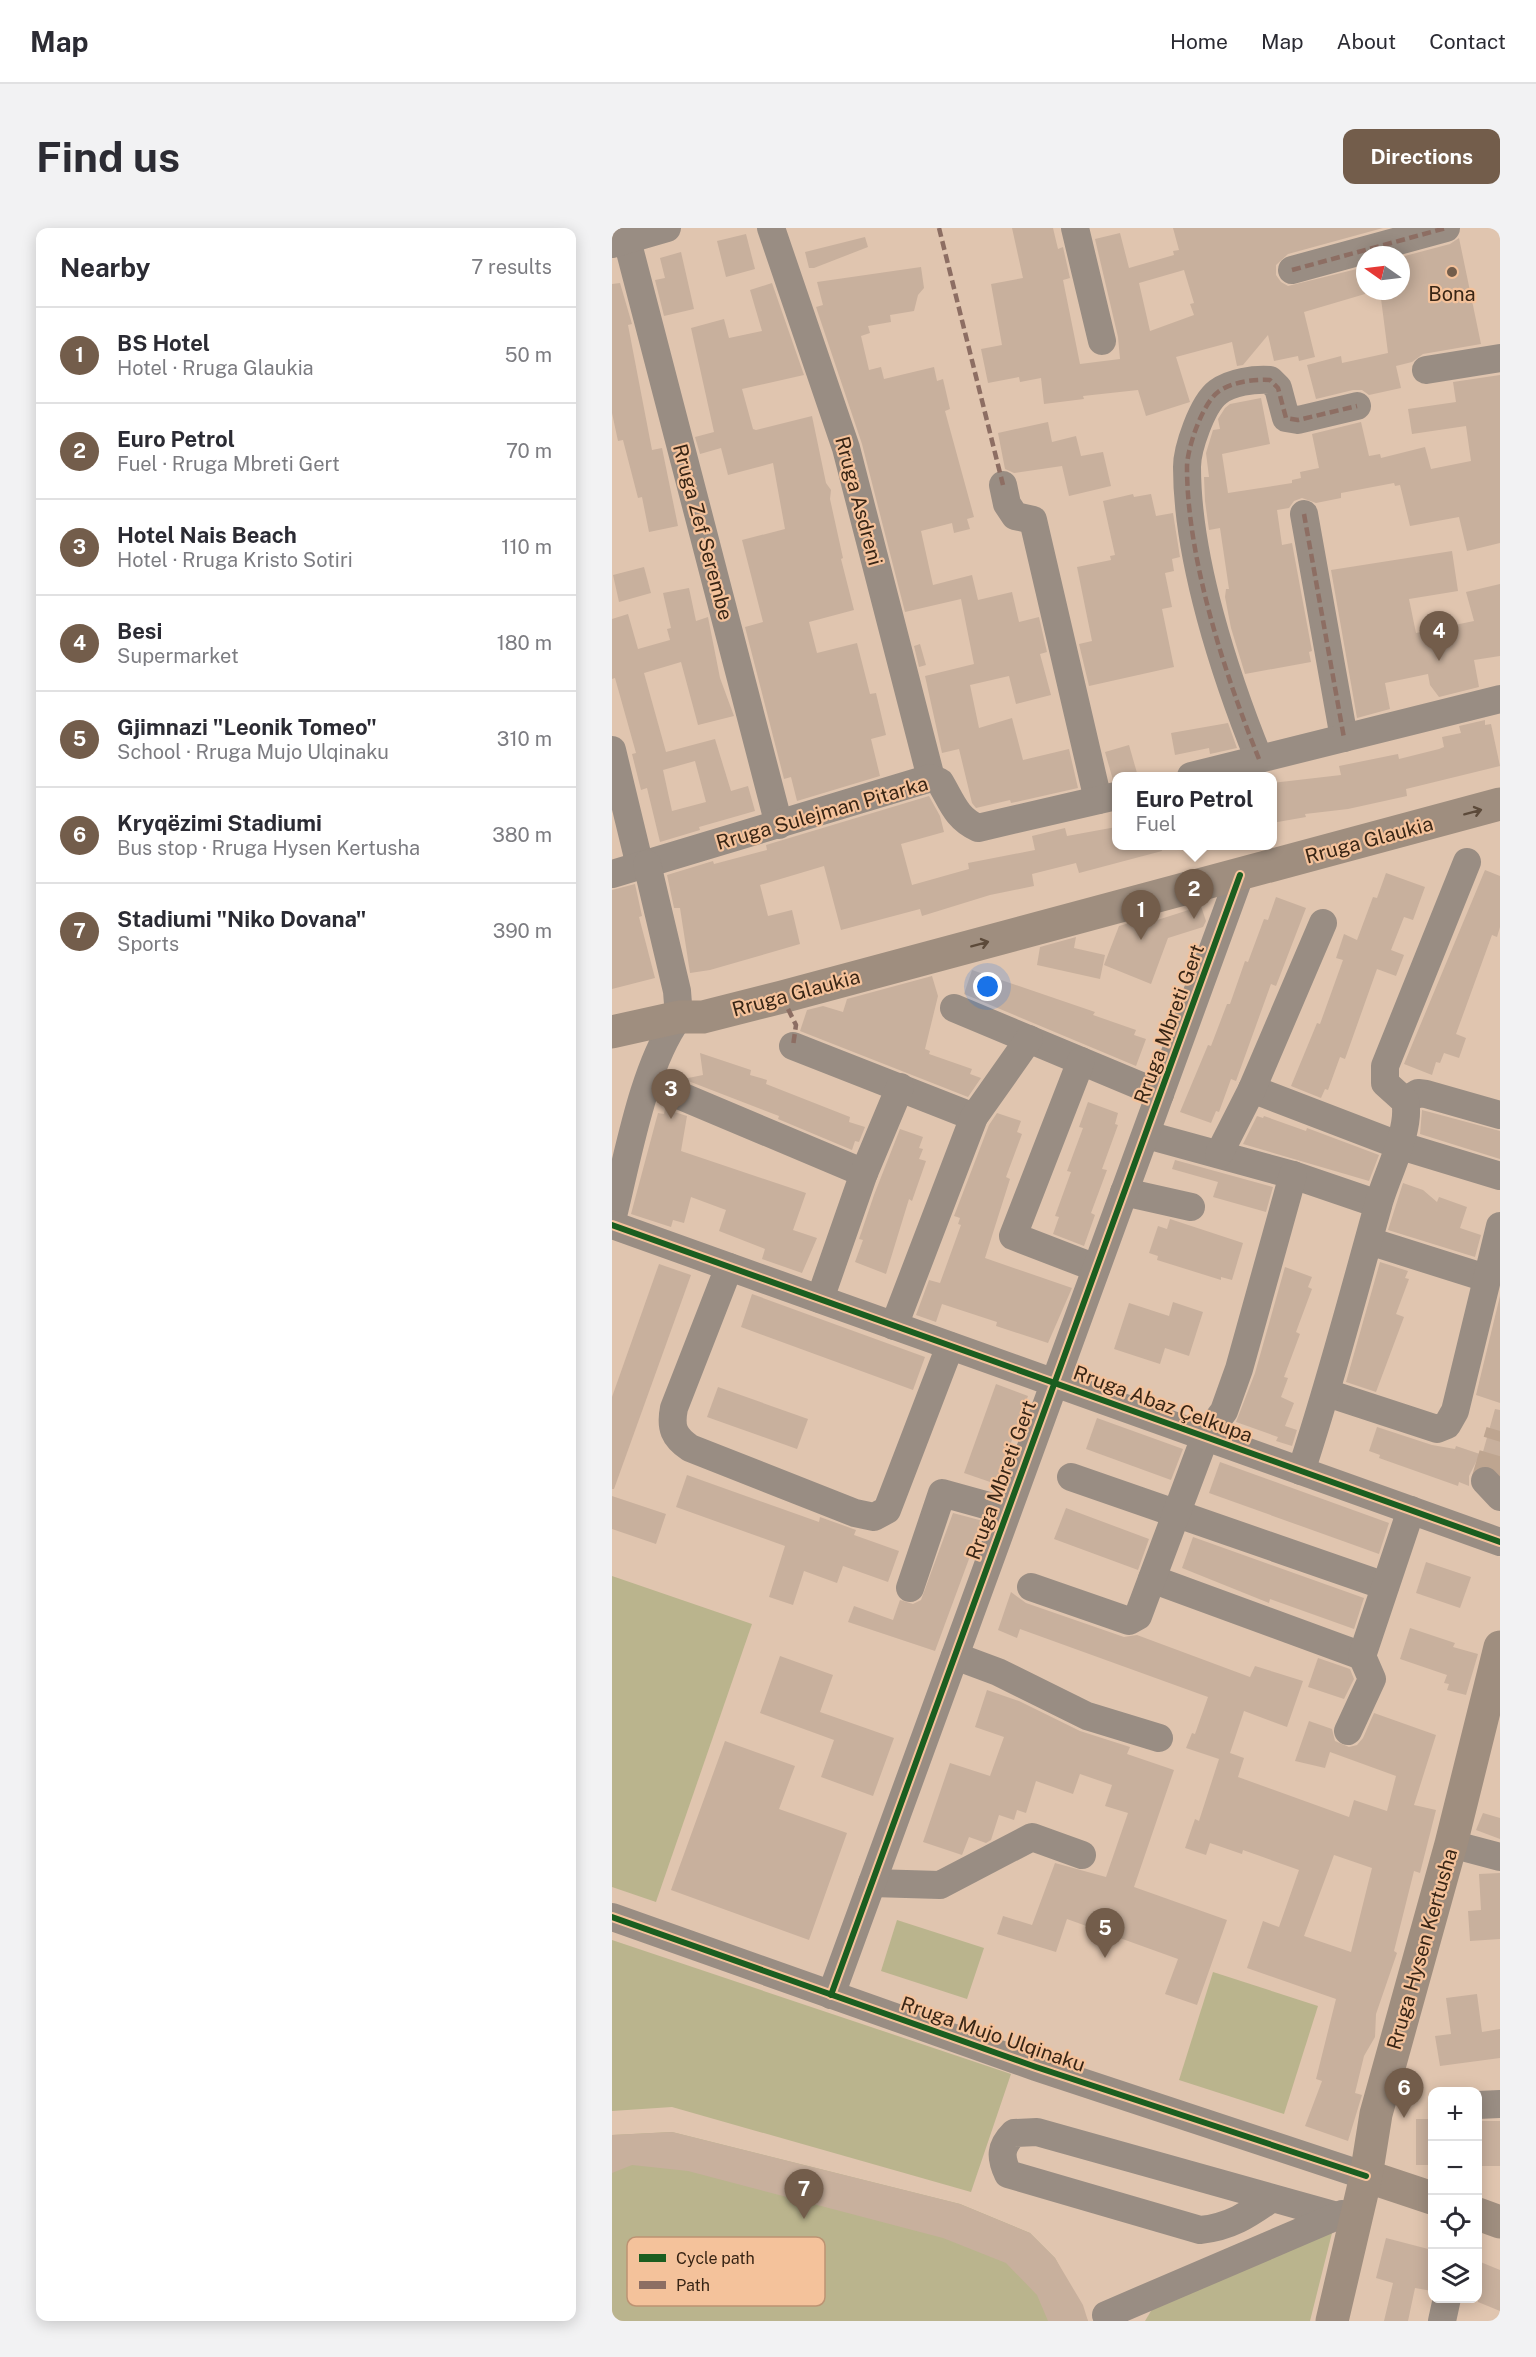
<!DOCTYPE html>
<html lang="en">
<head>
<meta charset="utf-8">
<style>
  body { margin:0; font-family:"Public Sans",sans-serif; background:#f2f2f3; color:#2b2b33 }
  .controls { position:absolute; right:18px; bottom:18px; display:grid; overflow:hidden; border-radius:12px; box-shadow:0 3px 15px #0003 }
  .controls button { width:54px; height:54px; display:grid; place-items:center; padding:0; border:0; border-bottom:2px solid #e1e1e2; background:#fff; color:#2b2b33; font:30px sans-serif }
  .compass { position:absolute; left:744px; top:18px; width:54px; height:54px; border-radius:50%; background:#fff; box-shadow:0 3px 15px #0003; rotate:284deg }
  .you { position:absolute; left:376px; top:759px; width:21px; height:21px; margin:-15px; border:4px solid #fff; border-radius:50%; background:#1a73e8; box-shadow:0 0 0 9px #1a73e833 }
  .badge { display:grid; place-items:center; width:39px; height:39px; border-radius:50%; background:#735d4b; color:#fff; font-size:20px; font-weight:700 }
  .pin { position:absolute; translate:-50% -50px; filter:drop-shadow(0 2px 3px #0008) }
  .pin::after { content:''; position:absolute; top:32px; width:21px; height:18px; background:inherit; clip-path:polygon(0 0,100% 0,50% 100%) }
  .popup { position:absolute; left:500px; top:544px; width:165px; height:78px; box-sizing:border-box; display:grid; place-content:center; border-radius:12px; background:#fff; filter:drop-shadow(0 2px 4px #0005); font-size:20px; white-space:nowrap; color:#7c7c81 }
  .popup b { font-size:22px; color:#2b2b33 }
  .popup::after { content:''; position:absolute; left:50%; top:100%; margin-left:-12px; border:12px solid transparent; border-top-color:#fff }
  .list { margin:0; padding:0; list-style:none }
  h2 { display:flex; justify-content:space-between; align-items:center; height:78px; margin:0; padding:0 24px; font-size:26px }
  h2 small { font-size:20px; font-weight:400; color:#7c7c81 }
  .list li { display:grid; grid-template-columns:39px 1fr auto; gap:18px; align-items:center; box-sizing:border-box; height:96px; padding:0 24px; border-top:2px solid #e1e1e2 }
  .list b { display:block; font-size:22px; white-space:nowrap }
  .list p { margin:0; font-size:20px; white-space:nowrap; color:#7c7c81 }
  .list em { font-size:20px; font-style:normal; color:#7c7c81 }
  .icon { flex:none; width:33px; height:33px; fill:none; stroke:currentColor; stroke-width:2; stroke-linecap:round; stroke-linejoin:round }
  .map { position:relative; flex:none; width:888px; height:2093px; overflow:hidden; border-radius:12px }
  header { display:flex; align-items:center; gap:36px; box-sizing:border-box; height:84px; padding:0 30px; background:#fff; border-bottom:2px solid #e1e1e2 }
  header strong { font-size:28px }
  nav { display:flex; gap:33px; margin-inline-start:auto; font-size:21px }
  .intro { display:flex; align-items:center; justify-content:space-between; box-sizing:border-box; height:144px; padding:0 36px }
  h1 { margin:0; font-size:42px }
  .button { padding:15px 27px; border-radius:12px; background:#735d4b; color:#fff; font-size:21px; font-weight:700 }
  main { display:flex; gap:36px; padding:0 36px }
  aside { flex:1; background:#fff; border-radius:12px; box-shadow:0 3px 15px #0003 }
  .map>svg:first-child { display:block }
  .green { fill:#bab48d }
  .building { fill:#c8b09d; fill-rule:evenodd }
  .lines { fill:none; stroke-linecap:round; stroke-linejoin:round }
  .minor-tunnel { stroke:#bea590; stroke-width:28; stroke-dasharray:28 14; stroke-linecap:butt }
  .minor { stroke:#998d83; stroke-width:28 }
  .major { stroke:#9f8e7f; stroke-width:33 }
  .quiet { stroke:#8d6e63; stroke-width:4.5; stroke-dasharray:9 4.5; stroke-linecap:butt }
  .cycleway-casing { stroke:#f4c29b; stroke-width:10 }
  .cycleway { stroke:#1b5e20; stroke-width:6 }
  .oneway { stroke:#5c4a3a }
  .poi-dot { fill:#735d4b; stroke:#f4c29b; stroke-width:2 }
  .labels { text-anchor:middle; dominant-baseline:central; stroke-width:4.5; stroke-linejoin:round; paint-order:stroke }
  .poi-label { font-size:20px; fill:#382515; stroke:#f4c29b }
  .street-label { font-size:20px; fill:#382515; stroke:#f4c29b }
  .key { fill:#f4c29b; stroke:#bc9373; stroke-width:1.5 }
  .key-label { font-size:16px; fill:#382515 }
</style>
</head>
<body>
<header>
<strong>Map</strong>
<nav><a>Home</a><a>Map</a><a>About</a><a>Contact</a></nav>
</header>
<div class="intro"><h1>Find us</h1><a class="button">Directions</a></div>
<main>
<aside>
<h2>Nearby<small>7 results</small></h2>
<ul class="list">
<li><span class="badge">1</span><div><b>BS Hotel</b><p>Hotel · Rruga Glaukia</p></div><em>50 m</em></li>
<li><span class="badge">2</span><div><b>Euro Petrol</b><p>Fuel · Rruga Mbreti Gert</p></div><em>70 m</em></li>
<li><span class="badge">3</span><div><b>Hotel Nais Beach</b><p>Hotel · Rruga Kristo Sotiri</p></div><em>110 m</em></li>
<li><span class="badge">4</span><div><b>Besi</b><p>Supermarket</p></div><em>180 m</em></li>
<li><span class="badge">5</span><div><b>Gjimnazi &quot;Leonik Tomeo&quot;</b><p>School · Rruga Mujo Ulqinaku</p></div><em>310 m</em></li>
<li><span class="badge">6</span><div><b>Kryqëzimi Stadiumi</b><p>Bus stop · Rruga Hysen Kertusha</p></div><em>380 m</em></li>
<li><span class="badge">7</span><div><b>Stadiumi &quot;Niko Dovana&quot;</b><p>Sports</p></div><em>390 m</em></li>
</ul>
</aside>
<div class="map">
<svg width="888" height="2093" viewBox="0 0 888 2093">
  <rect width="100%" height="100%" fill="#e0c5af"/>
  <g class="green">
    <path d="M0,1348L140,1396L44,1674L0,1659Z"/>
    <path d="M285,1692L372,1720L355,1771L269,1743Z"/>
    <path d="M0,1712L399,1846L359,1964L60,1879L0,1883Z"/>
    <path d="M601,1744L706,1778L672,1886L567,1852Z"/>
    <path d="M60,1904L348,1976L418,2005L443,2030L476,2093H0V1907Z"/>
    <path d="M721,2001L698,2093H533L545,2073Z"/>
  </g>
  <g class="building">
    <path d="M400,0H441L446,21L451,19L458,50L451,52L468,136L508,131L506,109L483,11L508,5L517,40L562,27L561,23L567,22L561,0H771L676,26L664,37V47L669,54L676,58L753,39V66L692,84L703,129L687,133L686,128L662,133L656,107L631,137L625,138L620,114L564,129L578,174L534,188L526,162L471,168L472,171L432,176L429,150L408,154L407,149L376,155L369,121L390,117L379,56L411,50ZM572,42L582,75L578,76L582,87L538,103L527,55Z"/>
    <path d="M134,6L143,41L114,49L105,13Z"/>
    <path d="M253,9L256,19L202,40H197L193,24Z"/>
    <path d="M847,10L869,116L811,126L800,134L784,138L789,160L757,167L750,162H741L704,171L695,137L729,128L730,135L776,125L768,63H789V29L838,16Z"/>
    <path d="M69,24L82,81L52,88L43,52L53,50L48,30Z"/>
    <path d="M309,39L312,60L306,67L302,83L278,87L279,94L256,98L258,105L249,108L257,142L269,139L272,151L322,139L325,153L331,151L338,181L333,183L362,289L355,291L358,301L342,305L340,295L309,303L321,357L360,347L366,372L400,364L407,394L427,389L435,424L428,426L439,467L404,476L397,448L358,457L367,500L400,490L411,532L457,521L466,560L399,575L398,572L364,580L360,575L347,521L330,525L313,448L362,436L349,371L293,384L250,216L204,79L211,77L205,54Z"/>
    <path d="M8,55L20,96L16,97L40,222L50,220L66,298L37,304L30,269L26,270L11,212L6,213L0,185V56Z"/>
    <path d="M160,55L192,147L130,161L141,201L144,202L200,188L214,255L219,262L218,271L231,330L229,331L242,382L197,394L205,425L245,415L258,466L264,465L274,507L259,511L268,548L185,573L179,549L172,551L133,399L151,394L130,312L173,301L161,235L116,247L109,220L88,226L83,209L102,204L79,100L112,91L117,110L150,103L138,62Z"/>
    <path d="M888,147V315L855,323L847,289L798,298L788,257L783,258L782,255L729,265V270L704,275L690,270L682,273L677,280L665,282L670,317L680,315L700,423L697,424L699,434L633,446L619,400L613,369L614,361H617L608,300L597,302L593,273L592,249H597L594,225L601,202L608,201L606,191L613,180L618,176L649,170L658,216L610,226L616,265L680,255V252L689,250L688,244L707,240L700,206L749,194L757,228L768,226L769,230L813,219L819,241L859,233L854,198L800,206L796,181L844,174L841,154Z"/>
    <path d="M436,194L440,214L464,208L469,228L491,224L499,258L457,268L450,238L402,245L393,241L386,205Z"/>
    <path d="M521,266L522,269L539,266L544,288L561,285L568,329L560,331L562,343L553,345L560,379L550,381L562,439L477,458L467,416L480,413L465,339L499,332L498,328L503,327L491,273Z"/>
    <path d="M840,323L846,363L797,371L804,405L862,393L854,364L888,356V428L862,432L867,459L827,469L818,457L816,446L773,455L778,481L745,490L719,342Z"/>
    <path d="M32,339L39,365L7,374L1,347Z"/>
    <path d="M77,360L84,393L96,389L108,450L122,488L86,497L69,434L32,445L54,524L103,511L119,563L136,558L143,583L87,599L88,602L48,614L35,560L29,562L20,526L24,525L3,450L0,451V391L16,386L26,421L58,412L55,401L59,400L51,365ZM83,533L94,574L60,583L51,542Z"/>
    <path d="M308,416L314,437L307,439L302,418Z"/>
    <path d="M873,492V497L879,496L888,538L794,561L795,568L736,581L693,586L694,589L660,595V555L729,547L727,538L786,526L787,531L827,521L832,519L830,509L849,505L847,498Z"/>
    <path d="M616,495L625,520L598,526L597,520L563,527L559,505Z"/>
    <path d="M517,517L525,545L504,549L501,552L493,524Z"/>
    <path d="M317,568L328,588L332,604L289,616L300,657L357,641L356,635L423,622L420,608L453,600L455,608L504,599V618H549L550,623L467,645L464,635L420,646L422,658L378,667L310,688L308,681L229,702L212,638L148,657L156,688L180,682L188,716L98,742L78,745L68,680H62L55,647L101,633L102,636L155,622L154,617Z"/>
    <path d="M873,642L888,648V699L885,709L880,707L844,806L854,810L847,830L832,825L828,835L824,834L820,847L792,836Z"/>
    <path d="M774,645L813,659L801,692L792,689L779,722L792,727L784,748L765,741L733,831L728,829L716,862L713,861L709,870L679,858L705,795L708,796L731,732L724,730L732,706L745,712L761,669L765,670Z"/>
    <path d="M23,656L30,688L27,689L43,750L0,761V662Z"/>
    <path d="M664,669L694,680L664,758L659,756L624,853L619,851L607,884L604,883L599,895L568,884L596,817L599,818L615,776H618L633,733L636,734L652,691L656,692Z"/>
    <path d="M589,678L594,693L591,699L556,710L539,756L492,737L507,698L534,690L533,696Z"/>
    <path d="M464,709L462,720L493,727L488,751L425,737L428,719Z"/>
    <path d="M360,742L483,784L481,787L524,802L522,807L534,811L524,838L352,766Z"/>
    <path d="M320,748L326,768L313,821L318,823L317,826L360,841L358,846L369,850L356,869L188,803L195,782L211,778L231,784L235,771Z"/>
    <path d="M88,825L139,842L138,847L155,852L154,856L238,889L237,894L253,899L247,914L243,913L240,922L166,891L167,888L71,851L91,847Z"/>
    <path d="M476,874L506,885L503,896L506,897L490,941L495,942L479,985L483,987L472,1018L441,1006L447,989L443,988L459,944L455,943L471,900L467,899Z"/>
    <path d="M53,881L75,888L69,923L194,965L181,1002L205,1010L190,1045L150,1031L153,1021L107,1003L114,982L79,969L72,995L61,992L59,999L19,986L46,885L52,886Z"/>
    <path d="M810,882L888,903V931L808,906Z"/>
    <path d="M385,885L409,893L405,904L410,906L394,949L398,951L373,1030L460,1060L436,1115L384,1098L385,1094L330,1076L324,1094L304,1087L317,1052L328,1055L332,1044L349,997L346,996L348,990L342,988L377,897Z"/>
    <path d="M645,888L651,890L652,888L694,903L695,900L767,927L757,953L631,916Z"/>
    <path d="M288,901L311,909L307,920L311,921L307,931L314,933L300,973L297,971L274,1046L243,1034L251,1012L247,1011L262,967Z"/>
    <path d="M563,932L661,959L654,984L601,969L606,954L560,941Z"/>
    <path d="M791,955L811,962L825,974L827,969L855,979L848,1000L869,1007L863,1029L776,1002Z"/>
    <path d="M558,991L631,1015L620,1052L609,1049V1052L545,1032L546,1028L537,1025L546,998L555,1001Z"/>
    <path d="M768,1034L796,1043L793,1050L797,1051L784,1086L792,1089L764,1164L734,1154Z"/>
    <path d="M47,1036L79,1047L2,1261H0V1169Z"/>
    <path d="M673,1039L700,1049L696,1059L700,1061L684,1104L688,1106L672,1149L676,1150L669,1169L682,1175L673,1198L685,1202L680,1218L664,1213L666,1209L624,1194L643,1145Z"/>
    <path d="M140,1066L313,1129L301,1162L129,1099Z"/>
    <path d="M888,1068V1175L864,1167Z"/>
    <path d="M561,1074L591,1084L577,1128L553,1120L548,1136L502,1121L517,1075L557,1088Z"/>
    <path d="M384,1156L416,1168L384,1256L352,1245Z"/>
    <path d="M106,1159L196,1191L185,1221L95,1189Z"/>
    <path d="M883,1181L888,1182V1245L878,1237L867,1238Z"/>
    <path d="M485,1190L571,1221L559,1252L474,1221Z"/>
    <path d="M765,1199L820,1217L843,1221L844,1218L868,1226L857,1248V1258L847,1254L846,1258L767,1230L768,1227L757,1223Z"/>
    <path d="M608,1234L777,1295L767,1326L597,1265Z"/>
    <path d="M75,1247L207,1294L208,1289L244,1302L242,1307L287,1323L276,1354L231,1338L225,1355L192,1343L181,1377L157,1369L173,1318L64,1279Z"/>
    <path d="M0,1268L54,1286L44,1316L0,1301Z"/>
    <path d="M454,1280L537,1311L526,1342L442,1311Z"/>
    <path d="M341,1285L371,1293L323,1423L236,1394L242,1378L281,1392L288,1372L301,1376L309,1372Z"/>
    <path d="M581,1309L752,1370L742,1401L658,1371L657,1375L570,1340Z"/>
    <path d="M814,1334L859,1349L848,1380L804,1365Z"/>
    <path d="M399,1364L414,1375L512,1409L525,1407L638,1449L643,1438L691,1453L675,1499L632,1483L618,1525L632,1530L626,1549L737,1589L742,1572L775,1583L784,1548L718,1524L713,1540L683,1533L697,1493L720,1501L723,1513L737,1519L745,1517L751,1510L762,1485L824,1507L802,1577L824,1582L808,1645L802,1643L782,1723L785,1725L764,1786L763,1809L752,1828L743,1865L750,1867L736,1913L693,1898L710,1853L704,1851L724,1771L635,1740L651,1693L667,1699L687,1642L631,1622L630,1626L598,1615L594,1627L573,1620L583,1591L587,1593L607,1531L574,1520L580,1505L583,1506L596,1469L408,1401L405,1410L386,1402ZM722,1627L760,1640L739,1724L692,1708Z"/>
    <path d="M798,1400L843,1415L841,1419L866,1426L854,1467L835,1462L837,1456L832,1455L835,1447L788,1431Z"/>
    <path d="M168,1428L221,1447L208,1484L282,1510L261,1568L209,1549L222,1512L148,1485Z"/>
    <path d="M706,1430L738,1441L742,1451L732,1471L696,1459Z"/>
    <path d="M375,1462L407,1473L468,1503L518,1519L515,1526L562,1542L522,1659L615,1692L585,1777L553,1766L566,1731L455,1691L444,1724L385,1706L391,1688L420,1697L443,1635L494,1649L516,1585L493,1578L500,1557L468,1546L461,1566L424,1553L414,1585L405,1582L402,1592L387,1587L379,1612L374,1615L357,1609L350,1627L311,1614L338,1535L378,1548L392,1509L363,1499Z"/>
    <path d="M113,1513L183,1538L167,1581L235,1605L197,1712L59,1662Z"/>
    <path d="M871,1585L888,1590V1611L864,1602Z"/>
    <path d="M888,1645V1711L858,1713L856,1683L869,1682L867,1646Z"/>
    <path d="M865,1766L870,1804L888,1801V1830L828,1838L823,1808L839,1806L834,1770Z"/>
    <rect x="804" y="1891" width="16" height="46"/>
    <rect x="866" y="1893" width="22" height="45"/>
    <path d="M60,1904L348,1976L418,2005L443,2030L471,2077L476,2093H436L425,2067L394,2035L331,2010L76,1943L20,1937L0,1945V1907Z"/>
    <path d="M774,2010L820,2022V2063L803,2060L796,2093H772L781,2055L764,2050Z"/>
    <path d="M866,2033L888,2042V2083L866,2074Z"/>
  </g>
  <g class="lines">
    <path class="minor-tunnel" d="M873,1253L888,1203"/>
    <g class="minor">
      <path d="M159,0L234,220L319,550"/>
      <path d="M463,0L490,113"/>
      <path d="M15,12L167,597"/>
      <path d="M0,16L55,0"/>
      <path d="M680,42L834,0"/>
      <path d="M814,142L888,130"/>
      <path d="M391,257L395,276L403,288L421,292L486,572"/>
      <path d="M692,286L732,510"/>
      <path d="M0,522L28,638"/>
      <path d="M647,531C613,447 575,331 575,239C575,221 590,176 606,164C619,154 642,151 658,152L666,160L674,190L686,192L745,178"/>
      <path d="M579,548L888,471"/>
      <path d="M0,646L319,550L328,554C340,574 344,590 366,600L504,568"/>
      <path d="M342,780L548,866"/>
      <path d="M181,818L362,889"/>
      <path d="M469,833L401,1008L484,1040"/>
      <path d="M38,855L252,945"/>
      <path d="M640,861L786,917L888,948"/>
      <path d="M793,873L806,865L814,866L888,887"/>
      <path d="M535,907L681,947L766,976"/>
      <path d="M607,926L640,861L711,695"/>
      <path d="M512,964L579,979"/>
      <path d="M0,992C15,933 31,837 67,789L65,763L35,636"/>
      <path d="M0,997L888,1314"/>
      <path d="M757,1013L874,1050"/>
      <path d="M117,1039L62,1180C58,1200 62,1209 78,1220L243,1285L262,1289L275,1282L338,1118"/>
      <path d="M208,1071L252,945L288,859"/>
      <path d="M282,1098L362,889L417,811"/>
      <path d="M715,1165L825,1201L835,1197L843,1183L888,998"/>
      <path d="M689,1243C718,1156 741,1067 766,978C773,950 800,901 793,873L773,855V838L855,634"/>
      <path d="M459,1249L773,1358"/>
      <path d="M873,1253L888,1269"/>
      <path d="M540,1351L750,1428"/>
      <path d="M419,1359L517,1393L526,1388L593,1209L612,1183L627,1141L681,947"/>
      <path d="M298,1360L330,1265L395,1283"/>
      <path d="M343,1428L386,1444L475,1488L547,1510"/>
      <path d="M736,1503L760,1451L750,1428L799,1282"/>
      <path d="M839,1616L888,1629"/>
      <path d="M260,1655L328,1657L420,1609L470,1627"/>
      <path d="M0,1689L424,1839L754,1948"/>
      <path d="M219,1767L628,647"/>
      <path d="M866,1877L888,1876"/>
      <path d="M660,1970C636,1987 618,1999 588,2002L396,1946C388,1929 388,1919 402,1905L425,1904L725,1988"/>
      <path d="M494,2087L730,1986"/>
      <path d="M830,2093L835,2070"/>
    </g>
    <g class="major">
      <path d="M0,804L67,789H91L170,769L888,576"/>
      <path d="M754,1948L820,1970"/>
      <path d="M866,1986L888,1994"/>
      <path d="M720,2093L754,1948L764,1886L839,1616L888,1419"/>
    </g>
    <g class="quiet">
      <path d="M327,0L391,257"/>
      <path d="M680,42L834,0"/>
      <path d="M692,286L732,510"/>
      <path d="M647,531C613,447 575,331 575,239C575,221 590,176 606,164C619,154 642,151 658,152L666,160L674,190L686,192L745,178"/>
      <path d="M170,769L184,797L181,818"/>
    </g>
    <defs>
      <g id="cycleway">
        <path d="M0,997L888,1314"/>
        <path d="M0,1689L424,1839L754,1948"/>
        <path d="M219,1767L628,647"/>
      </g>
    </defs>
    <use href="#cycleway" class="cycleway-casing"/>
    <use href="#cycleway" class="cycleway"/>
  </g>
  <defs><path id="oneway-shaft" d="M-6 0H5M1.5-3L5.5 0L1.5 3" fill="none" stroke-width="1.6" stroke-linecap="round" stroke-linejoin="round" transform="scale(1.5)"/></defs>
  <g class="oneway">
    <use href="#oneway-shaft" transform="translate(861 584) rotate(-15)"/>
    <use href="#oneway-shaft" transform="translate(368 716) rotate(-15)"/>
  </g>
  <circle class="poi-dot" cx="840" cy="44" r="6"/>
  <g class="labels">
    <g class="poi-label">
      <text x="840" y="66">Bona</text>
    </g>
    <g class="street-label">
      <text transform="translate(247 273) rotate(75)">Rruga Asdreni</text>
      <text transform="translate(91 304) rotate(75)">Rruga Zef Serembe</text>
      <text transform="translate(210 585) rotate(-16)">Rruga Sulejman Pitarka</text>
      <text transform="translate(757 612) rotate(-15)">Rruga Glaukia</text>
      <text transform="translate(184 765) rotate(-15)">Rruga Glaukia</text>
      <text transform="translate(557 796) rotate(-70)">Rruga Mbreti Gert</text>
      <text transform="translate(551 1176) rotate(20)">Rruga Abaz Çelkupa</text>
      <text transform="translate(389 1252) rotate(-70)">Rruga Mbreti Gert</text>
      <text transform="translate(810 1721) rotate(-74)">Rruga Hysen Kertusha</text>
      <text transform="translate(381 1806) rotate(19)">Rruga Mujo Ulqinaku</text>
    </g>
  </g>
  <rect x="15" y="2009" width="198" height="69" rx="9" class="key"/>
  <rect x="27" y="2026" width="27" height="8" fill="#1b5e20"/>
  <rect x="27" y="2053" width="27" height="8" fill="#8d6e63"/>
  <g class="key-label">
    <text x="64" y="2036">Cycle path</text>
    <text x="64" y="2063">Path</text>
  </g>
</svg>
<div class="controls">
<button>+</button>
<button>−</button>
<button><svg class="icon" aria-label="locate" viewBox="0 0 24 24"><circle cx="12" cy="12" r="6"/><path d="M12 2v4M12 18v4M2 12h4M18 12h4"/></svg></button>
<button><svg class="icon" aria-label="layers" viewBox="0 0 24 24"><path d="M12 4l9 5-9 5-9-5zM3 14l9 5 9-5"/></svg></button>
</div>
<svg class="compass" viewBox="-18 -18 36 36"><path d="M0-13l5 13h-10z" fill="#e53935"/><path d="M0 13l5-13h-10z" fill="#7c7c81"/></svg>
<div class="you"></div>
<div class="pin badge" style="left:529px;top:712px">1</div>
<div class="pin badge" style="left:582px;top:691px">2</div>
<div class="popup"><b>Euro Petrol</b>Fuel</div>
<div class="pin badge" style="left:59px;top:891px">3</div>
<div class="pin badge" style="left:827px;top:433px">4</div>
<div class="pin badge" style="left:493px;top:1730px">5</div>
<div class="pin badge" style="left:792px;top:1890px">6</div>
<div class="pin badge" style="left:192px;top:1991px">7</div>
</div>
</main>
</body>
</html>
